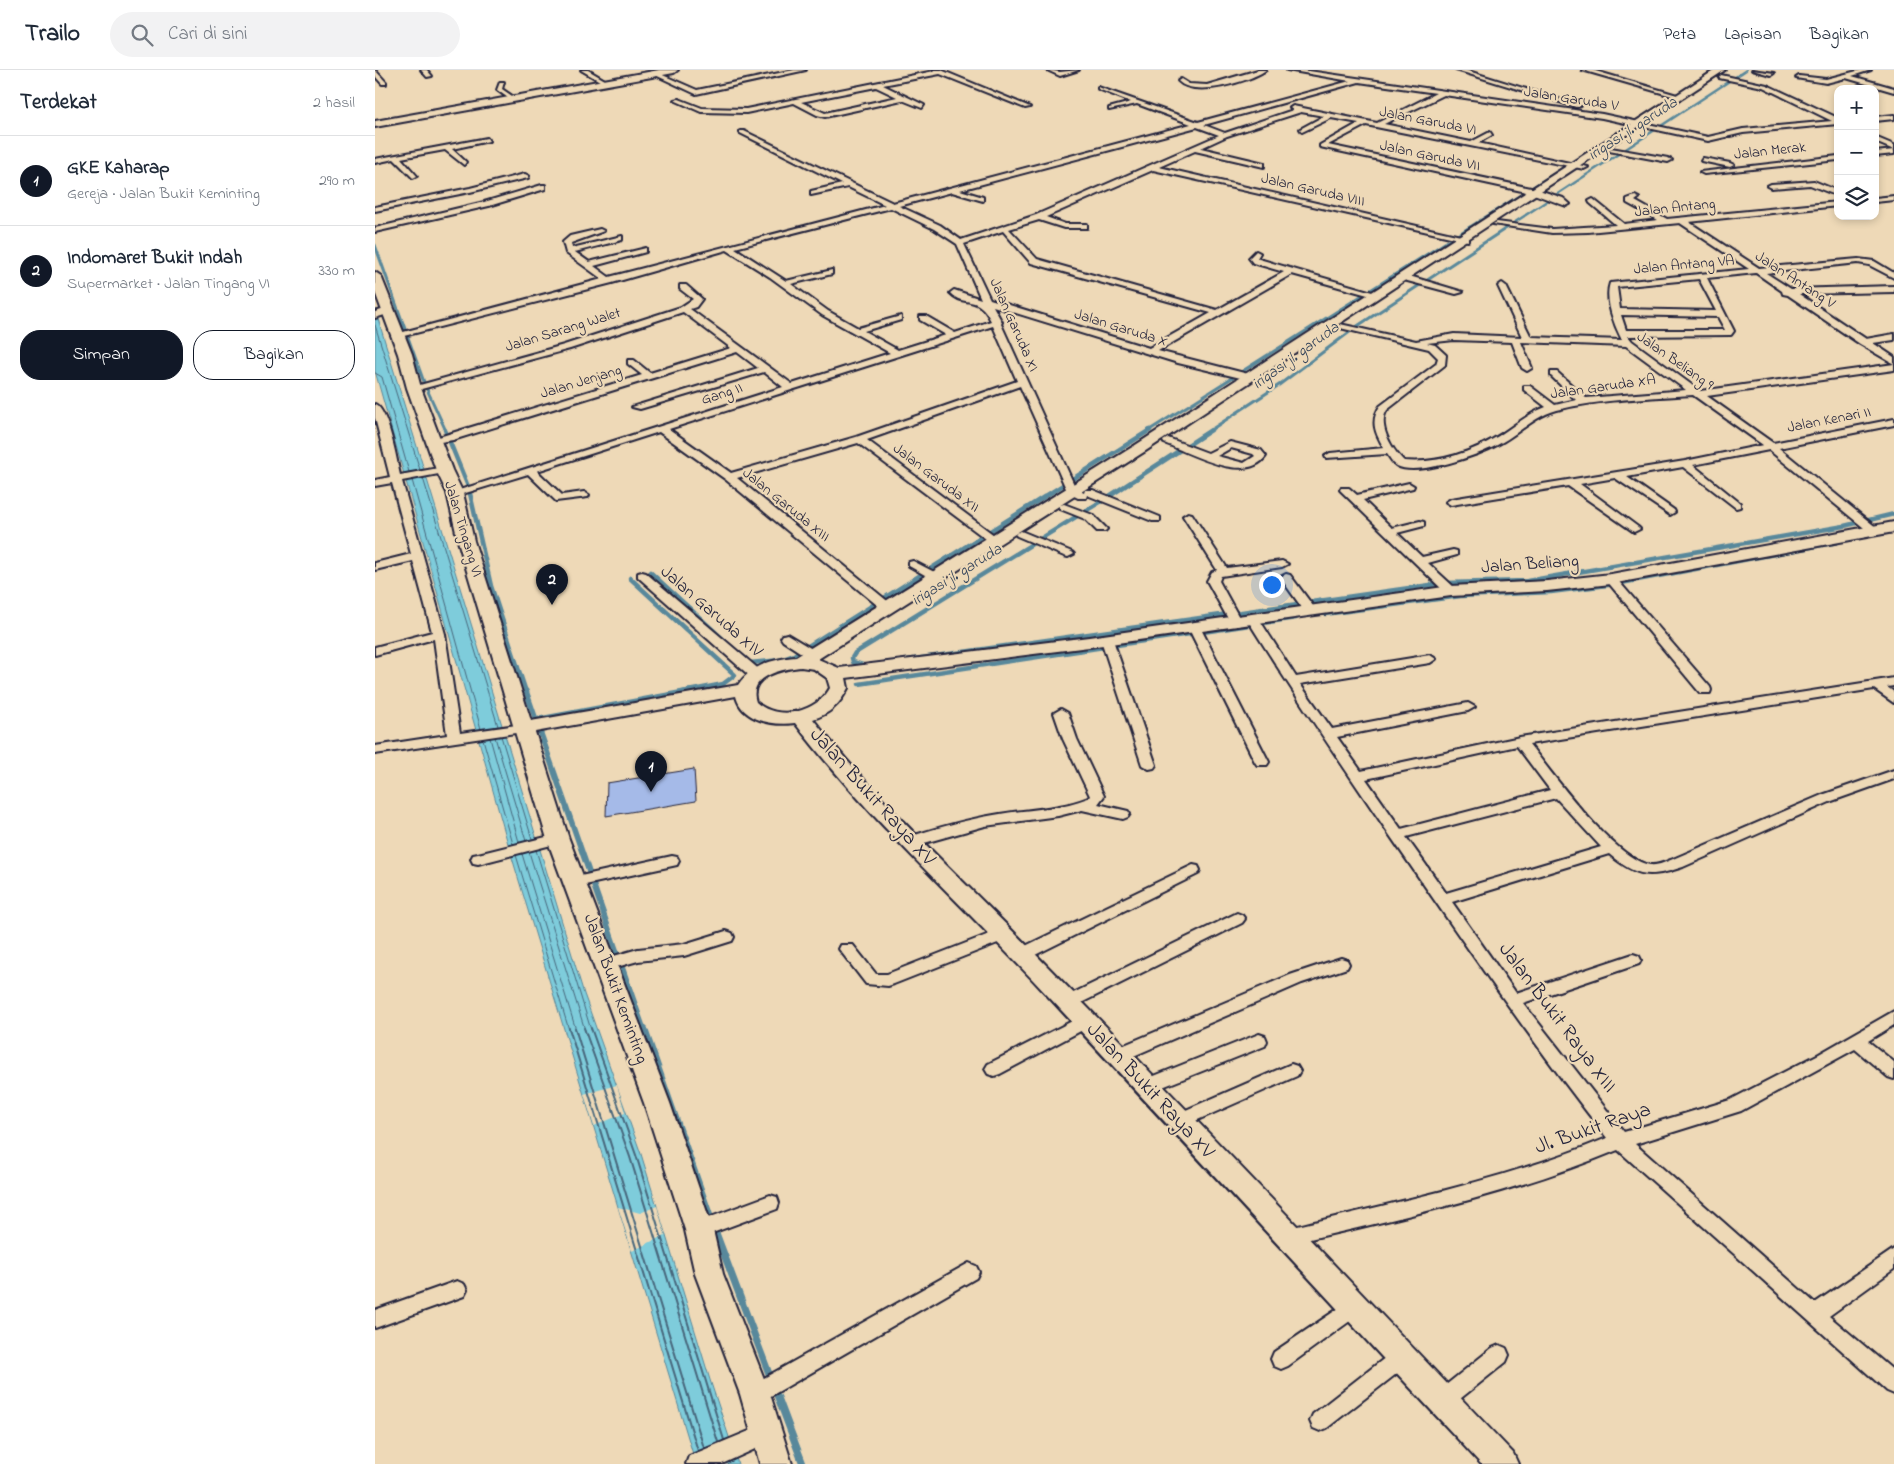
<!DOCTYPE html>
<html lang="id">
<head>
<meta charset="utf-8">
<style>
  body { margin:0; font-family:"Indie Flower",sans-serif; background:#f2f2f3; color:#1f2937 }
  .controls { position:absolute; right:15px; top:15px; display:grid; overflow:hidden; border-radius:10px; box-shadow:0 2px 8px #0003 }
  .controls button { width:45px; height:45px; display:grid; place-items:center; padding:0; border:0; border-bottom:1px solid #e0e1e3; background:#fff; color:#1f2937; font:25px sans-serif }
  .you { position:absolute; left:896px; top:514px; width:18px; height:18px; margin:-12px; border:4px solid #fff; border-radius:50%; background:#1a73e8; box-shadow:0 0 0 8px #1a73e833 }
  .badge { display:grid; place-items:center; width:32px; height:32px; border-radius:50%; background:#111827; color:#fff; font-size:16px; font-weight:700 }
  .pin { position:absolute; translate:-50% -41px; filter:drop-shadow(0 1px 2px #0008) }
  .pin::after { content:''; position:absolute; top:26px; width:18px; height:15px; background:inherit; clip-path:polygon(0 0,100% 0,50% 100%) }
  .list { margin:0; padding:0; list-style:none }
  h2 { display:flex; justify-content:space-between; align-items:center; height:65px; margin:0; padding:0 20px; font-size:21px }
  h2 small { font-size:16px; font-weight:400; color:#747a83 }
  .list li { display:grid; grid-template-columns:32px 1fr auto; gap:15px; align-items:center; box-sizing:border-box; height:90px; padding:0 20px; border-top:1px solid #e0e1e3 }
  .list b { display:block; font-size:19px; white-space:nowrap }
  .list p { margin:0; font-size:16px; white-space:nowrap; color:#747a83 }
  .list em { font-size:16px; font-style:normal; color:#747a83 }
  .actions { display:flex; gap:10px; padding:15px 20px }
  .actions a { flex:1; padding:11px 0; border:1px solid #111827; border-radius:20px; text-align:center; font-size:18px; color:#111827 }
  .actions .main { background:#111827; color:#fff }
  .icon { flex:none; width:28px; height:28px; fill:none; stroke:currentColor; stroke-width:2; stroke-linecap:round; stroke-linejoin:round }
  .map { position:relative; flex:none; width:1519px; height:1394px; overflow:hidden }
  header { display:flex; align-items:center; gap:30px; box-sizing:border-box; height:70px; padding:0 25px; background:#fff; border-bottom:1px solid #e0e1e3 }
  header strong { font-size:24px }
  nav { display:flex; gap:28px; margin-inline-start:auto; font-size:18px }
  .search { width:350px; height:45px; background:#f2f2f3; display:flex; align-items:center; gap:12px; box-sizing:border-box; padding:0 18px; border-radius:28px; color:#747a83; font-size:19px }
  main { display:flex }
  aside { flex:1; background:#fff }
  .map>svg:first-child { display:block }
  .water { fill:#7eccdb; stroke:#59889b }
  .pier { fill:#eed9b7 }
  .lines { fill:none; stroke-linecap:round; stroke-linejoin:round }
  .shore-far1 { stroke:#47667b; stroke-width:1 }
  .shore { stroke:#47667b; stroke-width:2 }
  .stream-far4 { stroke:#59889b; stroke-width:2.5 }
  .stream-far3 { stroke:#59889b; stroke-width:3 }
  .stream-far2 { stroke:#59889b; stroke-width:4.5 }
  .stream-far1 { stroke:#59889b; stroke-width:5.5 }
  .stream { stroke:#59889b; stroke-width:7 }
  .building { fill:#a5bae8; stroke:#22223b }
  .street-casing { stroke:#22223b; stroke-width:4 }
  .secondary-casing { stroke:#22223b; stroke-width:4 }
  .street { fill:#eed9b7; fill-rule:evenodd }
  .secondary { fill:#eed9b7; fill-rule:evenodd }
  .labels { text-anchor:middle; dominant-baseline:central; stroke-width:4.5; stroke-linejoin:round; paint-order:stroke }
  .far-street-label { font-size:15px; fill:#22223b; stroke:#eed9b7 }
  .far-water-label { font-size:16px; font-style:italic; fill:#34445b; stroke:#eed9b7 }
  .street-label { font-size:18px; fill:#22223b; stroke:#eed9b7 }
  .near-street-label { font-size:21px; fill:#22223b; stroke:#eed9b7 }
</style>
</head>
<body>
<header>
<strong>Trailo</strong>
<div class="search"><svg class="icon" aria-label="search" viewBox="0 0 24 24"><circle cx="10" cy="10" r="6"/><path d="M15 15l6 6"/></svg>Cari di sini</div>
<nav><a>Peta</a><a>Lapisan</a><a>Bagikan</a></nav>
</header>
<main>
<aside>
<h2>Terdekat<small>2 hasil</small></h2>
<ul class="list">
<li><span class="badge">1</span><div><b>GKE Kaharap</b><p>Gereja · Jalan Bukit Keminting</p></div><em>290 m</em></li>
<li><span class="badge">2</span><div><b>Indomaret Bukit Indah</b><p>Supermarket · Jalan Tingang VI</p></div><em>330 m</em></li>
</ul>
<div class="actions"><a class="main">Simpan</a><a>Bagikan</a></div>
</aside>
<div class="map">
<svg width="1519" height="1394" viewBox="0 0 1519 1394">
  <rect width="100%" height="100%" fill="#eed9b7"/>
  <filter id="ink" filterUnits="userSpaceOnUse"><feTurbulence type="fractalNoise" baseFrequency=".02" numOctaves="2"/><feDisplacementMap in="SourceGraphic" scale="10" xChannelSelector="R" yChannelSelector="G"/><feConvolveMatrix kernelMatrix="1 2 1 2 8 2 1 2 1" color-interpolation-filters="sRGB"/></filter>
  <g filter="url(#ink)">
    <path class="water" d="M0,239L209,924L266,1084L335,1310L363,1394H321L135,781L0,301Z"/>
    <g class="pier">
      <path d="M242,1015L250,1043L219,1056L209,1024Z"/>
      <path d="M282,1136L290,1165L257,1181L243,1137L265,1143Z"/>
    </g>
    <g class="lines">
      <g class="shore-far1">
        <path d="M0,255L45,400"/>
        <path d="M0,303L7,307L34,402"/>
        <path d="M48,408L123,656"/>
        <path d="M37,410L106,659"/>
        <path d="M126,666L157,769"/>
        <path d="M120,667L151,771"/>
        <path d="M115,668L144,772"/>
        <path d="M108,669L138,774"/>
        <path d="M161,780L216,960"/>
        <path d="M154,782L210,960"/>
        <path d="M147,784L201,960"/>
        <path d="M141,785L194,960"/>
      </g>
      <g class="shore">
        <path d="M194,958L323,1381"/>
        <path d="M200,958L329,1378"/>
        <path d="M209,958L255,1087L343,1372"/>
        <path d="M216,958L261,1085L349,1370"/>
      </g>
      <g class="stream-far4">
        <path d="M1093,158L1219,78"/>
        <path d="M1131,158L1371,0"/>
      </g>
      <g class="stream-far3">
        <path d="M0,175L50,315L71,361"/>
        <path d="M773,361L1095,157"/>
        <path d="M834,361L904,315L984,255L1133,157"/>
      </g>
      <g class="stream-far2">
        <path d="M70,360L94,419L116,516L151,622"/>
        <path d="M275,502L350,571"/>
        <path d="M255,508L360,605L348,614L308,622"/>
        <path d="M950,544L1086,526L1176,522L1241,514L1463,472"/>
        <path d="M371,590L375,593L405,590L419,585L775,360"/>
        <path d="M532,590L1069,513L1152,511L1469,456L1519,444"/>
        <path d="M491,596L478,592L477,588L480,583L730,429L836,360"/>
        <path d="M484,614L921,548"/>
      </g>
      <g class="stream-far1">
        <path d="M151,621L269,960"/>
        <path d="M160,650L315,621"/>
      </g>
      <path class="stream" d="M269,958L338,1155L428,1394"/>
    </g>
    <path class="building" d="M319,699L321,731L231,746L232,713Z"/>
    <g class="lines">
      <defs>
        <g id="street">
          <path d="M0,0L11,12V14H7L0,6Z"/>
          <path d="M46,0H52L57,6L52,7Z"/>
          <path d="M206,0H213L235,13L230,14Z"/>
          <path d="M419,0H431L321,24L278,4L283,3L322,20Z"/>
          <path d="M558,0H566L655,37L650,38L565,4L508,15L549,35L547,38L527,30L450,47L442,45L419,33L371,43L326,42L299,30L304,29L327,38L371,39L559,1ZM501,17L522,27L450,43L426,32Z"/>
          <path d="M672,0L685,2L704,0L685,6Z"/>
          <path d="M883,0H891C874,12 819,28 803,11L806,9L814,14L832,15Z"/>
          <path d="M912,0H927L1227,44L1333,67L1368,59L1457,51L1388,17L1344,8L1346,5L1392,15L1463,48V54L1368,63L1333,71L1227,48L1069,25L1009,54L1096,72L1115,62L1117,65L1103,73L1213,97L1209,99L991,55L953,75L1161,119L1188,128L1195,134L1191,136L1156,123L945,77V75L984,53L956,48L927,62L925,59L949,46L926,42L852,66L826,78L889,93V97L820,81L784,97L1090,167H1093V171L778,100L671,147L690,154H712V158H689L664,150L634,159L662,189L842,240L909,202L878,193L874,188L881,181L885,183L882,188L884,189L1004,224L1000,227L917,204L783,281L877,305V309L874,310L803,293L618,236L627,252L626,254L701,419L709,423L710,420H718L785,447V451H777L712,425L711,428H703L693,423L645,316L492,370L623,468V472H615L483,373L362,408L516,534L518,537L516,540H508L350,409L284,362L162,401L187,425L209,422L214,425L213,427L181,431L153,404L84,425H76L75,423L408,317L389,302L265,339L257,337L383,298L362,282L78,370L59,373L54,370L267,305L253,294V290H259L275,303L356,278L308,242L195,279L39,321L34,318L189,275L306,237L318,229L305,219V215H311L327,229L321,237L315,239L417,314L515,283L447,245L395,207L352,180L237,213L21,268L17,265L227,209L191,183L188,172L195,166L225,159L229,161L196,173L197,178L247,166V170L200,182L214,192L271,178V182L219,196L234,207L510,135L473,117L436,125V121L467,114L365,63V61H369L518,133L816,54L762,34L734,40V38L756,32L723,19V17L823,52L975,11ZM984,12L1061,23L1002,53L918,36L915,38L918,40L850,63L829,55ZM822,57L844,65L661,145L586,170L565,155L524,136L577,122L608,131V127L585,120ZM516,138L559,159L582,174L606,229L579,220L575,223C589,238 603,223 616,251L580,263L551,246H545V250L571,265L523,280L489,261L526,250V246L483,258L453,241L416,214L457,204V200L411,211L360,178ZM628,161L656,193L836,243L774,278L615,229L589,174ZM618,256L642,311L481,367L356,403L294,359Z"/>
          <path d="M1081,0H1090L1206,36L1201,37Z"/>
          <path d="M1207,0H1217L1309,27L1304,28Z"/>
          <path d="M1377,0L1399,3L1396,5Z"/>
          <path d="M1486,0H1496L1477,6L1519,18V22L1471,8L1451,13L1421,8L1424,6L1451,9Z"/>
          <path d="M125,12H129L127,19L140,28V30H136L122,20Z"/>
          <path d="M1519,45V49L1500,51V47Z"/>
          <path d="M1500,67L1519,75V84L1500,86V82L1519,80L1500,72Z"/>
          <path d="M112,68L114,71L77,79L91,92L89,95L70,80L26,88L42,106L38,108L19,89L0,93V89Z"/>
          <path d="M1236,78L1293,88L1297,90L1293,92L1234,81Z"/>
          <path d="M1463,86V90L1329,104L1325,102Z"/>
          <path d="M1328,88L1355,93L1359,95L1355,97L1326,91Z"/>
          <path d="M150,104L154,106L153,108L95,122L0,141V137L95,118Z"/>
          <path d="M1439,111L1463,121V126L1435,115L1396,118L1392,116L1396,114Z"/>
          <path d="M167,115H170V119L114,136L0,162V158L109,132Z"/>
          <path d="M1260,126L1264,128L1260,131L1292,149L1463,132V136L1314,152L1384,198L1483,189L1499,191L1519,203V208L1494,195L1483,193L1391,203L1416,219L1519,216V222L1424,224L1491,269L1519,264V270L1498,273L1519,287V294L1485,274L1413,225L1408,224L1407,221L1381,203L1332,208L1359,261L1356,265L1253,266L1257,271L1325,321L1519,294V300L1332,326L1398,373L1519,349V355L1404,378L1502,458V462H1494L1394,380L1318,395L1365,433V437L1361,438L1308,397L1252,407L1299,440L1300,442L1295,445L1240,408L1205,414L1263,457L1265,459L1259,462L1193,416L1076,435L1071,432L1076,429L1310,391L1388,375L1318,325C1273,328 1226,329 1182,340C1160,346 1144,363 1124,374C1105,385 1042,407 1022,396C1018,394 1015,388 1012,384L951,388L950,386L955,383L1009,378C1000,363 995,351 1005,336L1061,294L1063,288L1054,279L965,258V254L1041,271L1079,264L1147,267L1123,216L1127,213L1131,216L1156,267L1247,270C1240,257 1229,230 1235,213L1374,199L1305,153L1213,162L1177,163L1118,154L1122,152L1177,159L1241,155L1215,133L1214,131L1218,129L1249,154L1283,150L1252,133V129ZM1324,209L1341,241L1245,239L1242,217ZM1246,245L1343,247L1350,260H1251ZM1079,270L1137,272L1147,298L1152,301L1157,298L1146,272L1251,276L1311,320L1211,328L1182,302H1176V306L1201,330L1180,335L1155,316H1149V320L1171,337C1154,343 1142,354 1128,363C1099,382 1063,394 1029,391C1017,380 1002,355 1012,340L1070,295L1071,285L1060,275L1052,273Z"/>
          <path d="M1519,126V130L1500,132V128Z"/>
          <path d="M1025,205H1031L1088,222L1081,224L1025,209Z"/>
          <path d="M13,238L16,239V243L0,248V242Z"/>
          <path d="M0,334C13,339 22,391 25,405L69,397L74,400L69,403L27,411L70,564L85,663L149,654L154,655L156,658L154,661L0,684V676L72,665L59,569L0,585V577L57,562L38,491L0,500V493L36,484L17,413L0,416V410L15,407L0,348Z"/>
          <path d="M793,368L833,383L855,372L886,380L891,386C871,415 815,383 789,373L788,371ZM856,378L878,384L880,386L869,393L842,386Z"/>
          <path d="M1034,413L1039,416L1038,418L988,430L1017,458L1045,451L1049,452V456L1022,463L1047,487L1078,480L1082,481V485L1053,493L1080,518L1082,521L1080,524H1072L965,420L966,418H974L982,425Z"/>
          <path d="M689,434L718,445L732,459L730,461H722L710,449L685,439V435Z"/>
          <path d="M813,443L817,444L852,498L907,491L913,494L907,497L846,506L844,511L866,551L864,554H856L832,511L837,502L842,500L808,446Z"/>
          <path d="M646,461L697,482L699,484L693,487L689,486L642,466L640,464Z"/>
          <path d="M538,491L565,505L567,507L565,509H557L534,496V492Z"/>
          <path d="M267,502L271,503L387,602L388,605L387,608H377L263,507V503Z"/>
          <path d="M911,504L915,505L938,536L940,539L938,542H930L905,507Z"/>
          <path d="M1236,506L1240,507L1335,617L1336,620L1335,623H1325L1232,511V507Z"/>
          <path d="M878,545L882,546L921,607L1055,585L1061,589L1055,593L925,614L957,659L1093,633L1100,637L1093,641L962,667L986,701L1145,667L1519,608V616L1512,617L1519,622V633L1499,619L1154,674C1177,703 1239,789 1275,795C1283,796 1291,792 1298,789L1447,725L1519,700V709L1457,731L1308,797C1274,808 1263,808 1234,784L1077,832L1141,923L1258,884L1264,886L1266,890L1264,894L1148,933L1249,1062L1355,1030L1444,984L1519,941V955L1493,971L1519,992V1009L1513,1007L1480,979L1366,1041L1260,1074L1440,1233L1519,1179V1199L1454,1246L1519,1301V1324L1512,1321L1243,1080C1137,1124 1025,1148 914,1174L907,1172L905,1166L907,1160L914,1158C1021,1132 1130,1110 1232,1068C1156,971 1086,869 1016,767C967,695 918,623 872,549ZM1142,676L1175,720L1026,759L991,709ZM1181,728L1226,777L1071,823L1031,767Z"/>
          <path d="M819,553L825,557L894,692L892,695H882L880,692L813,557Z"/>
          <path d="M412,564L442,582L444,585L442,588H434L408,571L406,568L408,565Z"/>
          <path d="M732,566L738,570L781,695L779,698L774,699L767,695L726,570Z"/>
          <path d="M686,639L693,643L702,669L729,726L723,734L753,741L755,744L753,747L748,749L707,740L683,746L610,756L535,777L530,776L528,772L530,768C559,759 589,750 619,745C651,739 683,740 713,728L715,726L688,669L679,643Z"/>
          <path d="M183,764L188,766L190,769L188,772L103,794L98,793L96,789L98,785L103,784Z"/>
          <path d="M297,786L302,787L304,791L302,795L201,817L196,816L193,812L196,808L201,807Z"/>
          <path d="M818,795L823,796L825,800L823,804L652,889H640L638,885L640,881Z"/>
          <path d="M862,843L867,845L870,849L867,853L698,937L692,939L686,937L684,933L686,929Z"/>
          <path d="M627,859L633,861L635,865L633,869L519,914L513,916L491,914L464,879L466,875H478L501,904H512Z"/>
          <path d="M351,861L357,863L359,867L357,871L309,886L263,891L231,900L225,898L223,894L225,890L263,879L309,874Z"/>
          <path d="M966,888L972,890L974,894L972,898L927,913L747,991L741,993L735,991L733,986L735,981L915,905Z"/>
          <path d="M709,945L715,946L717,951L715,956L625,1004L619,1006L613,1004L610,999L613,994Z"/>
          <path d="M884,964L890,966L892,971L890,976L770,1024L764,1022L761,1017L764,1012Z"/>
          <path d="M916,994L922,996L925,1001L922,1006L809,1056L803,1058L797,1056L794,1051L797,1046Z"/>
          <path d="M395,1125L402,1127L404,1133L402,1139L324,1168L317,1166L315,1160L317,1154Z"/>
          <path d="M594,1193L601,1196L604,1202L601,1208L387,1331L380,1334L373,1331L370,1324L373,1317Z"/>
          <path d="M82,1211L89,1214L92,1220L89,1226L0,1258V1240Z"/>
          <path d="M979,1228L986,1231L989,1237L986,1243L913,1296L906,1299L899,1296L896,1289L899,1282Z"/>
          <path d="M1124,1275L1131,1278L1134,1285L1131,1292L1075,1337L1068,1340L1061,1337L1058,1330L1061,1323L1117,1278Z"/>
          <path d="M1027,1277L1034,1280L1037,1287L1034,1294L952,1358L945,1361L938,1358L935,1351L938,1344L1020,1280Z"/>
          <path d="M391,1354L398,1357L402,1364L398,1371L347,1394H311L314,1386Z"/>
        </g>
        <g id="secondary">
          <path d="M284,0H303L299,3L0,57V51Z"/>
          <path d="M1340,0H1350L769,382L443,589L464,598L714,567L1076,516L1172,511L1236,504L1519,452V462L1236,514L1172,521L1076,526L714,577L471,608L473,618C465,634 455,644 438,649C508,739 594,815 673,897C830,1057 983,1221 1138,1383L1143,1394H1106C956,1233 808,1070 658,910C578,825 491,746 420,653C399,656 367,651 361,626L160,662L194,769L295,1033L338,1160L348,1204L395,1324L417,1394H385L365,1324L320,1204L310,1160L269,1033L172,769L83,471L72,423L61,400L32,318L23,284L0,222V202L6,206L37,284L46,318L77,400L88,423L99,471L156,651L363,615C377,595 398,589 421,587L759,376ZM426,597L439,599L452,608L455,618C442,642 403,652 381,632C372,606 407,599 426,597Z"/>
        </g>
      </defs>
      <use href="#street" class="street-casing"/>
      <use href="#secondary" class="secondary-casing"/>
      <use href="#street" class="street"/>
      <use href="#secondary" class="secondary"/>
    </g>
  </g>
  <g class="labels">
    <g class="far-street-label">
      <text transform="translate(1196 29) rotate(9)">Jalan Garuda V</text>
      <text transform="translate(1053 51) rotate(11)">Jalan Garuda VI</text>
      <text transform="translate(1395 81) rotate(-6)">Jalan Merak</text>
      <text transform="translate(1055 86) rotate(12)">Jalan Garuda VII</text>
      <text transform="translate(938 120) rotate(13)">Jalan Garuda VIII</text>
      <text transform="translate(1300 138) rotate(-6)">Jalan Antang</text>
      <text transform="translate(1309 195) rotate(-5)">Jalan Antang VA</text>
      <text transform="translate(1420 210) rotate(33)">Jalan Antang V</text>
      <text transform="translate(639 255) rotate(66)">Jalan Garuda XI</text>
      <text transform="translate(746 258) rotate(17)">Jalan Garuda X</text>
      <text transform="translate(188 260) rotate(-17)">Jalan Sarang Walet</text>
      <text transform="translate(1300 291) rotate(35)">Jalan Beliang 9</text>
      <text transform="translate(206 312) rotate(-17)">Jalan Jenjang</text>
      <text transform="translate(1228 317) rotate(-8)">Jalan Garuda XA</text>
      <text transform="translate(347 324) rotate(-18)">Gang II</text>
      <text transform="translate(1454 350) rotate(-11)">Jalan Kenari II</text>
      <text transform="translate(561 408) rotate(37)">Jalan Garuda XII</text>
      <text transform="translate(411 435) rotate(39)">Jalan Garuda XIII</text>
      <text transform="translate(88 459) rotate(73)">Jalan Tingang VI</text>
    </g>
    <g class="far-water-label">
      <text transform="translate(1258 59) rotate(-33)">irigasi jl. garuda</text>
      <text transform="translate(921 286) rotate(-36)">irigasi jl. garuda</text>
      <text transform="translate(582 505) rotate(-32)">irigasi jl. garuda</text>
    </g>
    <g class="street-label">
      <text transform="translate(1155 495) rotate(-4)">Jalan Beliang</text>
      <text transform="translate(336 542) rotate(41)">Jalan Garuda XIV</text>
      <text transform="translate(240 919) rotate(70)">Jalan Bukit Keminting</text>
    </g>
    <g class="near-street-label">
      <text transform="translate(497 727) rotate(48)">Jalan Bukit Raya XV</text>
      <text transform="translate(1182 948) rotate(53)">Jalan Bukit Raya XIII</text>
      <text transform="translate(775 1021) rotate(47)">Jalan Bukit Raya XV</text>
      <text transform="translate(1218 1059) rotate(-19)">Jl. Bukit Raya</text>
    </g>
  </g>
</svg>
<div class="controls">
<button>+</button>
<button>−</button>
<button><svg class="icon" aria-label="layers" viewBox="0 0 24 24"><path d="M12 4l9 5-9 5-9-5zM3 14l9 5 9-5"/></svg></button>
</div>
<div class="you"></div>
<div class="pin badge" style="left:276px;top:722px">1</div>
<div class="pin badge" style="left:177px;top:535px">2</div>
</div>
</main>
</body>
</html>
